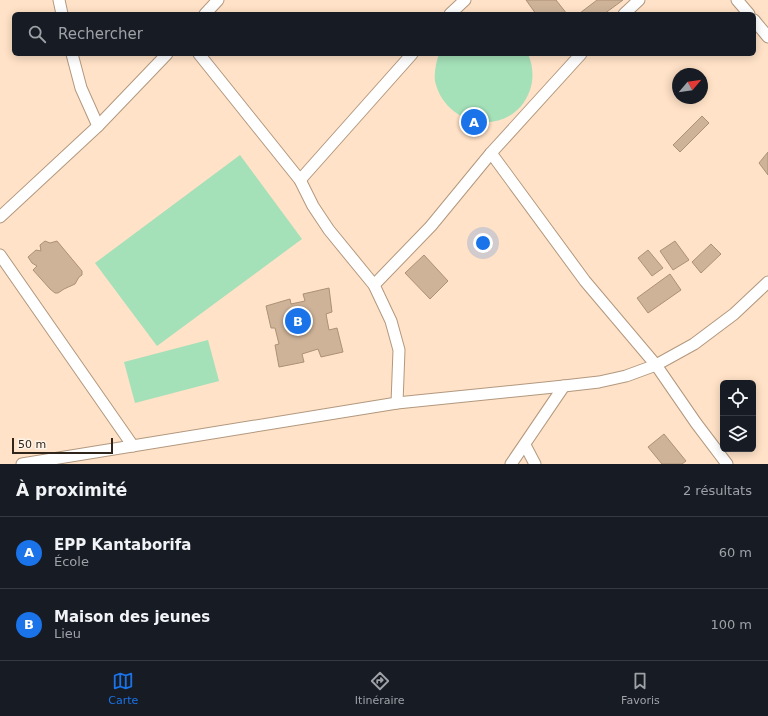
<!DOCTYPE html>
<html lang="fr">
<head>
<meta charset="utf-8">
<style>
  body { margin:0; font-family:"DejaVu Sans",sans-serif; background:#242831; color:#f1f3f6 }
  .controls { position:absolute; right:12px; bottom:12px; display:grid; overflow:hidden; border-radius:6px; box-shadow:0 2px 10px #0003 }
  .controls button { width:36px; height:36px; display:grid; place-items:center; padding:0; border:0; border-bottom:1px solid #363941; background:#171b24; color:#f1f3f6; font:20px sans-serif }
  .compass { position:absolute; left:672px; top:68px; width:36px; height:36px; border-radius:50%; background:#171b24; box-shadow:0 2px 10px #0003; rotate:61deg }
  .scale { position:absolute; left:12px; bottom:10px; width:101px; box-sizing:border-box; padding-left:4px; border:2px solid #2f251a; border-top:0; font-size:11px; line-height:14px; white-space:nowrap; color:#2f251a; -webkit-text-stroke:3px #fff3e8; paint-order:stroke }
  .you { position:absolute; left:483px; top:243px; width:14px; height:14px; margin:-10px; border:3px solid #fff; border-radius:50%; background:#1a73e8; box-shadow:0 0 0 6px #1a73e833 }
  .badge { display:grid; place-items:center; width:26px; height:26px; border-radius:50%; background:#1a73e8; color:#fff; font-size:13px; font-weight:700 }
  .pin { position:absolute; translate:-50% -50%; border:2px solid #fff; box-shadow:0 1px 4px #0006 }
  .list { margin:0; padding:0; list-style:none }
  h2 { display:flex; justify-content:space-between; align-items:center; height:52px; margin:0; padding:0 16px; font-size:17px }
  h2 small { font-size:13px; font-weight:400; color:#9ea1a6 }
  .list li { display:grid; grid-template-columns:26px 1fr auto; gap:12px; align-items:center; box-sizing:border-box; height:72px; padding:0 16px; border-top:1px solid #363941 }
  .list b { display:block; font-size:15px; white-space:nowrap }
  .list p { margin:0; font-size:13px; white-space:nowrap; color:#9ea1a6 }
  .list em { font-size:13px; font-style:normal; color:#9ea1a6 }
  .icon { flex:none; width:22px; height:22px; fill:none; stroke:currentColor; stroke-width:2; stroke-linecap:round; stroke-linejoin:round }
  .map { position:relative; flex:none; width:768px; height:464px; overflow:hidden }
  .search { position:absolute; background:#171b24; box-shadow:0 2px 10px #0003; left:12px; right:12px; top:12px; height:44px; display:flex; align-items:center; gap:10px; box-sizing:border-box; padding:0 14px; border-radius:6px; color:#9ea1a6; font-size:15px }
  .sheet { height:196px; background:#171b24 }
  nav { display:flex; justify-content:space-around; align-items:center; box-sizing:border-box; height:56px; border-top:1px solid #363941; background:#171b24; font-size:11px; color:#9ea1a6 }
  nav a { display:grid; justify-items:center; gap:2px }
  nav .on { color:#1a73e8 }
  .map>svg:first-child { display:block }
  .green { fill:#a4e0b8 }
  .building { fill:#ceb398; stroke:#ab9177 }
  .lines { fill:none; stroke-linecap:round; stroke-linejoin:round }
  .minor-casing { stroke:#b2987e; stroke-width:13 }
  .minor { stroke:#fff; stroke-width:11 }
</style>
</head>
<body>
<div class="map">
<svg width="768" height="464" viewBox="0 0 768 464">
  <rect width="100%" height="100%" fill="#ffe2c7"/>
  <g class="green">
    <path d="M439,54H528C533,65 534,78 530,90C513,138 446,130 435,81C434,72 436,63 439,54Z"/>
    <path d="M240,155L302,239L157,346L95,263Z"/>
    <path d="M208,340L219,381L135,403L124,362Z"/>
  </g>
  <g class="building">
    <path d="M526,0H556L567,14H536Z"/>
    <path d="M597,0H623L604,14H581L580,13Z"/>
    <path d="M702,116L709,123L680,152L673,145Z"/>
    <path d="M768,152V175L759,163Z"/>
    <path d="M45,241L50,243L57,241L82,271V275L79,277L75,284L64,289L58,293H55L50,289L33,270L37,266L32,263L28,257L36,250L41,251L40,245Z"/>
    <path d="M675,241L689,260L673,270L660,251Z"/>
    <path d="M711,244L721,254L701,273L692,262Z"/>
    <path d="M648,250L663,268L652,276L638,258Z"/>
    <path d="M424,255L448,281L430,299L405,273Z"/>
    <path d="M670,274L681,290L648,313L637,298Z"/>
    <path d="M329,288L332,312L326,314L329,330L337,328L343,352L321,357L318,349L302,354L304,362L279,367L275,345L279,344L275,328H271L266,306L290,299L291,304L305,301L303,294Z"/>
    <path d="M664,434L686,461L682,464H662L648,447Z"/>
  </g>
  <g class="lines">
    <defs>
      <g id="minor">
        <path d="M59,0L62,14"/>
        <path d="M737,0L749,14"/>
        <path d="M205,14L218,0"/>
        <path d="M450,14L465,0"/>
        <path d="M624,14L639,0"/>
        <path d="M754,20L768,37"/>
        <path d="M72,54L81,88L98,126"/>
        <path d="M199,54L300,180L313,206L329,230L374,285L391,321L399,350L397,403"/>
        <path d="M491,153L585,281L656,365L696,423L727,464"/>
        <path d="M300,180L412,54"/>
        <path d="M0,217L98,126L167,54"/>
        <path d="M0,255L133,446"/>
        <path d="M374,285L431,226L491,153L581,54"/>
        <path d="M525,445L535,464"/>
        <path d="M22,464L397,403L564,386L599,382L626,376L656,365L694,344L734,314L768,282"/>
        <path d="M511,464L564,386"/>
      </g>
    </defs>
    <use href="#minor" class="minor-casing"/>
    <use href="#minor" class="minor"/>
  </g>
</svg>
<div class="controls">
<button><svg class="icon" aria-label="locate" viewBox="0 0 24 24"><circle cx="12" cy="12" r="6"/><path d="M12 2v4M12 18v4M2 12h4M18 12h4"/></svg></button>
<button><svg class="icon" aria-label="layers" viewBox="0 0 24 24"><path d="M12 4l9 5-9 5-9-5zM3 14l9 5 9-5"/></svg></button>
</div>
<svg class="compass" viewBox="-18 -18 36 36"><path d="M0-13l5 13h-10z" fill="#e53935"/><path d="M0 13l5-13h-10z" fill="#9ea1a6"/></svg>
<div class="scale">50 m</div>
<div class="you"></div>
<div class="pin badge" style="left:474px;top:122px">A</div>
<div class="pin badge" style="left:298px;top:321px">B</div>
<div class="search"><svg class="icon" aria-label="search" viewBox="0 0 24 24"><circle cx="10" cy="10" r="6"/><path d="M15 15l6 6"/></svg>Rechercher</div>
</div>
<section class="sheet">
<h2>À proximité<small>2 résultats</small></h2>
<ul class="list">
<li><span class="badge">A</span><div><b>EPP Kantaborifa</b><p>École</p></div><em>60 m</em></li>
<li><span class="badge">B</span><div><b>Maison des jeunes</b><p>Lieu</p></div><em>100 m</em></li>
</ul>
</section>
<nav>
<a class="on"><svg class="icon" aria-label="map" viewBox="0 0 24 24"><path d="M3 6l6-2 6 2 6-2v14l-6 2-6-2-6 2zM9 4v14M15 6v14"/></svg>Carte</a>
<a><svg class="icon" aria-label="directions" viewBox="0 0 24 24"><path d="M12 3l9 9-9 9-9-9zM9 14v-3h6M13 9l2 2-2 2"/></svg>Itinéraire</a>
<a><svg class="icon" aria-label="saved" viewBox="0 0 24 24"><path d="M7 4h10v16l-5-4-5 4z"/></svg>Favoris</a>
</nav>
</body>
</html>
